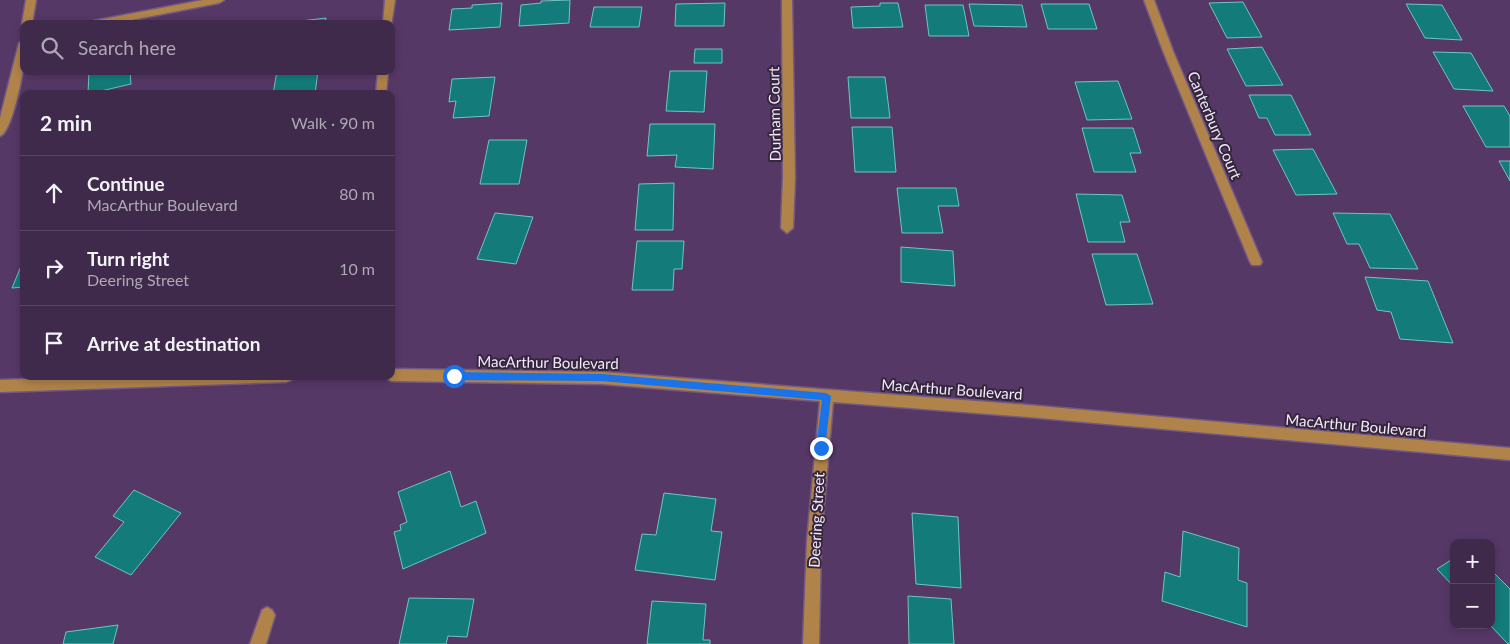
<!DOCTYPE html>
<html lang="en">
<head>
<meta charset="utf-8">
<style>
  body { margin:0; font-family:Lato,sans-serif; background:#473253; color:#f1f3f6 }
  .controls { position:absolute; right:15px; bottom:15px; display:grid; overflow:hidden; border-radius:10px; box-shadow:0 2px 8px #0003 }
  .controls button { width:45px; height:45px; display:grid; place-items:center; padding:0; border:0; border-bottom:1px solid #594664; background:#402a4c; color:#f1f3f6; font:25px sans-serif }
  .stop { position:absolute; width:15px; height:15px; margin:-11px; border:4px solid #1a73e8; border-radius:50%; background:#fff }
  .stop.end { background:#1a73e8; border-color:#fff; box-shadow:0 1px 5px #0008 }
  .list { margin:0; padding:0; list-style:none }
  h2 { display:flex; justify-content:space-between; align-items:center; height:65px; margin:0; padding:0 20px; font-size:21px }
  h2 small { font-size:16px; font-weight:400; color:#aea7b5 }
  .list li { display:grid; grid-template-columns:32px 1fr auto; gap:15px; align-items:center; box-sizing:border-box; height:75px; padding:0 20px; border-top:1px solid #594664 }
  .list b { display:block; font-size:19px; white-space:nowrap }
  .list p { margin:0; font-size:16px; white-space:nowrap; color:#aea7b5 }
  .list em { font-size:16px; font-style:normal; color:#aea7b5 }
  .icon { flex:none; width:28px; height:28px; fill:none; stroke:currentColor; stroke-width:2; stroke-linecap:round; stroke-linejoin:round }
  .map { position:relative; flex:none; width:1510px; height:644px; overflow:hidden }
  .search { position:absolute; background:#402a4c; box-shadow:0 2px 8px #0003; left:20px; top:20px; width:375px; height:55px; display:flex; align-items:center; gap:12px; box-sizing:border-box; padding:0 18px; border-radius:10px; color:#aea7b5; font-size:19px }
  .panel { position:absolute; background:#402a4c; box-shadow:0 2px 8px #0003; left:20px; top:90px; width:375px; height:290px; border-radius:10px }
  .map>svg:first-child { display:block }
  .building { fill:#137c7a; stroke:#70c4c1 }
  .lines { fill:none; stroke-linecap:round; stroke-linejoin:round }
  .minor-casing { stroke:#735881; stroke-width:3 }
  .minor { fill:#af834a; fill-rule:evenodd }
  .route { fill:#1a73e8 }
  .labels { text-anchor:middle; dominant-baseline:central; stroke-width:4; stroke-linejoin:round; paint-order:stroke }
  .street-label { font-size:15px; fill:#f5e7fd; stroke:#34273c }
</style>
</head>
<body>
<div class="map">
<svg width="1510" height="644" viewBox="0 0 1510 644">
  <rect width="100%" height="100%" fill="#563866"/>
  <g class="building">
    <path d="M570,0L569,23L519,26L521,5L541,3V1Z"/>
    <path d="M1243,2L1262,37L1227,38L1209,3Z"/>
    <path d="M502,3L500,27L449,30L452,9L472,8V5Z"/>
    <path d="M725,3L724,26H675L676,4Z"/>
    <path d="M880,3H898L903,27L853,28L851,7L880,6Z"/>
    <path d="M969,4L1022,5L1027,27L974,26Z"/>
    <path d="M1041,4H1089L1097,29H1048Z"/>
    <path d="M1406,4L1442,5L1462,40L1425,38Z"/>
    <path d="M925,5H963L969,36H929Z"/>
    <path d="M594,7H642L639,27H590Z"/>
    <path d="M326,18L325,24H284V23Z"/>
    <path d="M1262,47L1283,85L1246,86L1227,49Z"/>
    <path d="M695,49H722V63H694Z"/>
    <path d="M1433,52L1471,53L1493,91L1454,89Z"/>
    <path d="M89,71H130L131,84L88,94Z"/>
    <path d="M277,71H318L315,94H273Z"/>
    <path d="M670,71H707L704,112L666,111Z"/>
    <path d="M495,77L489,116L453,118L456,101L449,102L452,79Z"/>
    <path d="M848,77H885L890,118H851Z"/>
    <path d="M1118,81L1132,119L1087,120L1075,82Z"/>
    <path d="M1249,95H1291L1311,135H1275L1267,118H1259Z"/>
    <path d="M1463,106H1504L1510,116V147H1486Z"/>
    <path d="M650,124H715L713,169L675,167L677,155L647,156Z"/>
    <path d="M852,127H892L896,172H855Z"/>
    <path d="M1082,128H1133L1141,153H1130L1136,172H1094Z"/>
    <path d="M489,140H527L519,184H480Z"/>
    <path d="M1313,149L1337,194L1296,195L1273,150Z"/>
    <path d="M1499,161H1510V181Z"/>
    <path d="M674,183L673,230H635L639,184Z"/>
    <path d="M897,188H956L959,206H938L943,233H902Z"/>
    <path d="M1076,194L1122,195L1130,222H1120L1125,242H1088Z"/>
    <path d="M495,213L533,217L516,264L477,259Z"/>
    <path d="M1333,213L1390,214L1418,269L1370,268L1359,244H1347Z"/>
    <path d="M637,241H684L682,269H674L673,290H632Z"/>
    <path d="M901,247L953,251L955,286L901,282Z"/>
    <path d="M1092,254H1137L1153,304L1106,305Z"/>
    <path d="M24,259V287L12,288Z"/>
    <path d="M1365,277L1428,281L1453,343L1400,339L1391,312L1377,310Z"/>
    <path d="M450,471L461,507L476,501L486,533L403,569L394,532L401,530L400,525L407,522L398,492Z"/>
    <path d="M134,490L181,513L131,575L95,557L124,522L113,516Z"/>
    <path d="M664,493L716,499L711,531L722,532L715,580L635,570L642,534L656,535Z"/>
    <path d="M912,513L958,517L961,588L916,584Z"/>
    <path d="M1183,531L1239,548L1238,580L1247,583V627L1162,601L1165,572L1180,577Z"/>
    <path d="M1454,558V587L1437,569Z"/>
    <path d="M1491,570L1510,589V644H1508L1490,625Z"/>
    <path d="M908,596L951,599L954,644H909Z"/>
    <path d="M409,598L474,599L467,637L448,636L446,644H399Z"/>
    <path d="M652,601L706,604L703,640H710V644H647Z"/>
    <path d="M118,625L113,644H63L66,632Z"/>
  </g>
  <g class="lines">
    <defs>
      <g id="minor">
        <path d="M26,0H36L32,24H24V26L22,24Z"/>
        <path d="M203,0H224L219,3L111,24H88L93,21Z"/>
        <path d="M385,0H395L391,26V24H383Z"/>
        <path d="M782,0H792L795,178L793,228L787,233L781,228L783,178Z"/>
        <path d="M1144,0H1154L1173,51L1262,262L1260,265H1252L1250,262L1163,51Z"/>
        <path d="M24,40C24,49 25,58 23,67C22,80 11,133 0,136V118L19,43Z"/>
        <path d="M378,71H388L386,94H376Z"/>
        <path d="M391,369L602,372L1028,405L1510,448V460L1028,417L833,402L821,541L819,644H803L807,541L820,401L602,384L391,381L385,376H391Z"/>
        <path d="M113,376H292L291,380L286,382L0,392V380Z"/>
        <path d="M267,607L272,610L275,615L266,644H250L262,610Z"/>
      </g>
    </defs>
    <use href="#minor" class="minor-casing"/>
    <use href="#minor" class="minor"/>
  </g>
  <path class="route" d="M454,372L602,374L826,393L831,396L825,448L821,452L816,448L822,400L602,381L454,380L450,376Z"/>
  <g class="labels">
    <g class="street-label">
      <text transform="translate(774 114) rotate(-91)">Durham Court</text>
      <text transform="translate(1215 125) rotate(67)">Canterbury Court</text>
      <text transform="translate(548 362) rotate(1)">MacArthur Boulevard</text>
      <text transform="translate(952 389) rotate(4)">MacArthur Boulevard</text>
      <text transform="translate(1356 425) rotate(5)">MacArthur Boulevard</text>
      <text transform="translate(816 520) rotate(-87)">Deering Street</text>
    </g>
  </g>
</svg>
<div class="controls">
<button>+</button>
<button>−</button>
</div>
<div class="stop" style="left:454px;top:376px"></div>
<div class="stop end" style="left:821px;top:448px"></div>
<div class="search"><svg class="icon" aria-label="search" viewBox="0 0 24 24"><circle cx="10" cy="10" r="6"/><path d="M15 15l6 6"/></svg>Search here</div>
<section class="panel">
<h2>2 min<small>Walk · 90 m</small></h2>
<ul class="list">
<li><svg class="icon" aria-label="ahead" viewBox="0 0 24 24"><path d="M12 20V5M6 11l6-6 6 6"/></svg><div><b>Continue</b><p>MacArthur Boulevard</p></div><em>80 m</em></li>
<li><svg class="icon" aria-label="right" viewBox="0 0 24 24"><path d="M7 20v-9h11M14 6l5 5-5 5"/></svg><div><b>Turn right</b><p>Deering Street</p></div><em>10 m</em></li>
<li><svg class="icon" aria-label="arrive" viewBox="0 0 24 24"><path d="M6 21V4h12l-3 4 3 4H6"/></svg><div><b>Arrive at destination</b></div></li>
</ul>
</section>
</div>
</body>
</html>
